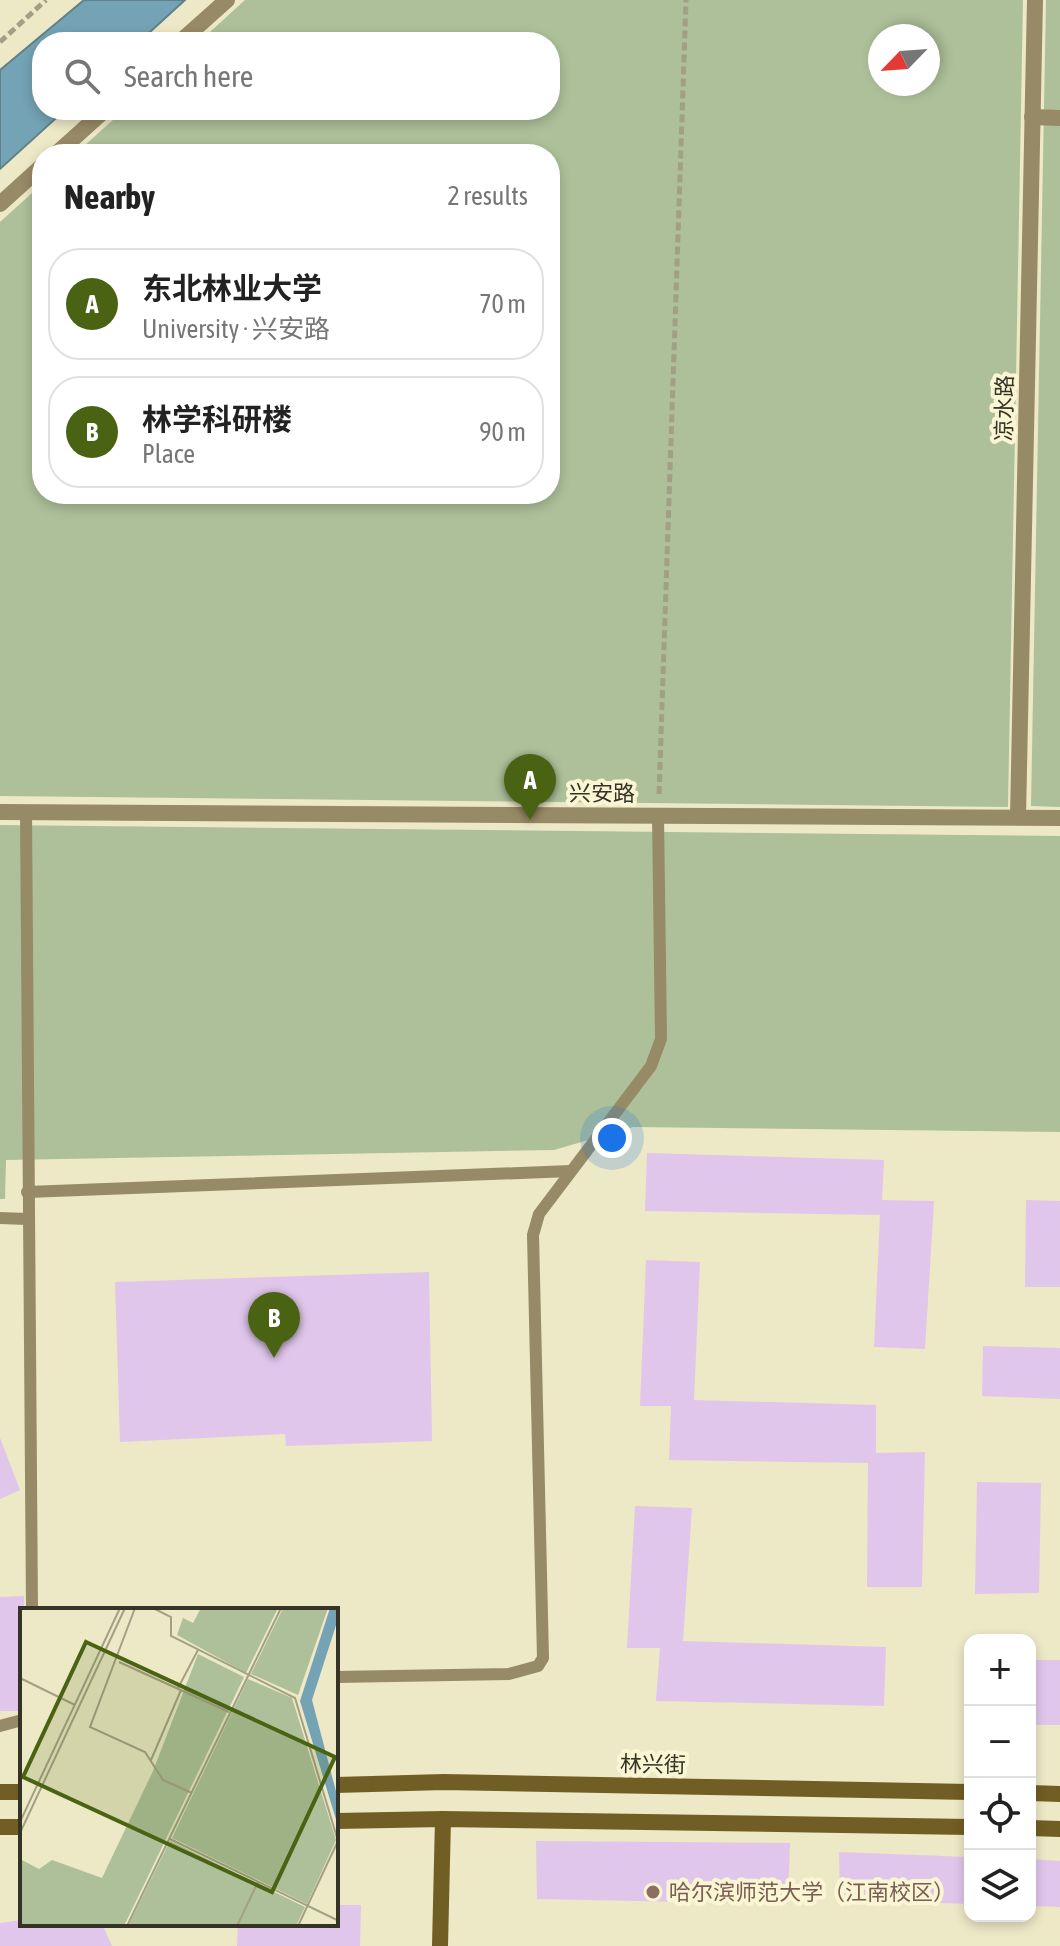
<!DOCTYPE html>
<html lang="en">
<head>
<meta charset="utf-8">
<style>
  body { margin:0; font-family:"Asap Condensed","Noto Sans SC",sans-serif; background:#f2f2f2; color:#222 }
  .controls { position:absolute; right:24px; bottom:24px; display:grid; overflow:hidden; border-radius:16px; box-shadow:0 4px 12px #0003 }
  .controls button { width:72px; height:72px; display:grid; place-items:center; padding:0; border:0; border-bottom:2px solid #e0e0e0; background:#fff; color:#222; font:40px sans-serif }
  .compass { position:absolute; left:868px; top:24px; width:72px; height:72px; border-radius:50%; background:#fff; box-shadow:0 4px 12px #0003; rotate:245deg }
  .you { position:absolute; left:612px; top:1138px; width:28px; height:28px; margin:-20px; border:6px solid #fff; border-radius:50%; background:#1a73e8; box-shadow:0 0 0 12px #1a73e833 }
  .badge { display:grid; place-items:center; width:52px; height:52px; border-radius:50%; background:#496312; color:#fff; font-size:26px; font-weight:700 }
  .pin { position:absolute; translate:-50% -66px; filter:drop-shadow(0 2px 4px #0008) }
  .pin::after { content:''; position:absolute; top:42px; width:28px; height:24px; background:inherit; clip-path:polygon(0 0,100% 0,50% 100%) }
  .list { margin:0; padding:0; list-style:none }
  h2 { display:flex; justify-content:space-between; align-items:center; height:104px; margin:0; padding:0 32px; font-size:34px }
  h2 small { font-size:26px; font-weight:400; color:#767676 }
  .list li { display:grid; grid-template-columns:52px 1fr auto; gap:24px; align-items:center; box-sizing:border-box; height:112px; margin:0 16px 16px; padding:0 16px; border:2px solid #e0e0e0; border-radius:32px }
  .list b { display:block; font-size:30px; white-space:nowrap }
  .list p { margin:0; font-size:26px; white-space:nowrap; color:#767676 }
  .list em { font-size:26px; font-style:normal; color:#767676 }
  .icon { flex:none; width:44px; height:44px; fill:none; stroke:currentColor; stroke-width:2; stroke-linecap:round; stroke-linejoin:round }
  .map { position:relative; flex:none; width:1060px; height:1946px; overflow:hidden }
  .search { position:absolute; background:#fff; box-shadow:0 4px 12px #0003; left:32px; top:32px; width:528px; height:88px; display:flex; align-items:center; gap:20px; box-sizing:border-box; padding:0 28px; border-radius:32px; color:#767676; font-size:30px }
  .panel { position:absolute; background:#fff; box-shadow:0 4px 12px #0003; left:32px; top:144px; width:528px; height:360px; border-radius:32px }
  .map>svg:first-child { display:block }
  .forest { fill:#adc099; fill-rule:evenodd }
  .water { fill:#73a3b4; stroke:#608189; stroke-width:2 }
  .building { fill:#e0c6eb }
  .lines { fill:none; stroke-linecap:round; stroke-linejoin:round }
  .path { stroke:#a39f85; stroke-width:5; stroke-dasharray:8 4; stroke-linecap:butt }
  .lane { stroke:#978a66; stroke-width:12 }
  .street { stroke:#978a66; stroke-width:16 }
  .secondary { stroke:#715e24; stroke-width:16 }
  .education-dot { fill:#8d6e63; stroke:#faf5d3; stroke-width:3 }
  .labels { text-anchor:middle; dominant-baseline:central; stroke-width:8; stroke-linejoin:round; paint-order:stroke }
  .street-label { font-size:22px; fill:#353326; stroke:#faf5d3 }
  .education-label { font-size:22px; fill:#785e54; stroke:#faf5d3; text-anchor:start }
  .inset-road { fill:none; stroke:#a3a086; stroke-width:2 }
  .view { fill:#496312; fill-opacity:0.15; stroke:#496312; stroke-width:4 }
  .inset-edge { fill:none; stroke:#353326; stroke-width:4 }
</style>
</head>
<body>
<div class="map">
<svg width="1060" height="1946" viewBox="0 0 1060 1946">
  <rect width="100%" height="100%" fill="#ede8c6"/>
  <g class="forest">
    <path d="M245,0H1023L1008,807L0,796V222L42,184V494H550V154H75L124,110H550V42H199ZM880,36H928V84H880Z"/>
    <path d="M1046,0H1060V807L1031,806Z"/>
    <path d="M0,825L1060,836V1132L633,1127L554,1150L6,1160L5,1199H0Z"/>
  </g>
  <path class="water" d="M84,0H185L139,42H42V110H65L0,169V70Z"/>
  <g class="building">
    <path d="M647,1153L884,1160L882,1200L934,1201L925,1349L874,1347L880,1215L645,1211Z"/>
    <path d="M1026,1200L1060,1201V1287H1025Z"/>
    <path d="M646,1260L700,1262L694,1400L876,1405V1453L925,1452L922,1587H867L868,1463L669,1460L671,1406H640Z"/>
    <path d="M429,1272L432,1441L286,1446L285,1434L120,1442L115,1282Z"/>
    <path d="M983,1346L1060,1348V1399L982,1396Z"/>
    <path d="M0,1438L20,1490L0,1499Z"/>
    <path d="M977,1482L1041,1483L1039,1593L975,1594Z"/>
    <path d="M635,1506L692,1508L683,1641L886,1647L884,1706L656,1701L660,1648H627Z"/>
    <path d="M24,1596L22,1711H0V1597Z"/>
    <rect x="1030" y="1660" width="30" height="65"/>
    <path d="M536,1841L790,1843L788,1904L537,1899Z"/>
    <path d="M839,1852L970,1857V1904L840,1900Z"/>
    <path d="M1030,1859L1060,1861V1907L1030,1906Z"/>
    <path d="M336,1905H361L360,1946H237L238,1924H336Z"/>
    <path d="M22,1920V1924H102L112,1946H0V1923Z"/>
  </g>
  <g class="lines">
    <g class="path">
      <path d="M0,42L46,0"/>
      <path d="M659,794L686,0"/>
    </g>
    <g class="lane">
      <path d="M26,812L32,1610"/>
      <path d="M27,1192L571,1171"/>
      <path d="M0,1218L27,1219"/>
      <path d="M336,1677L509,1674L538,1666L543,1658L533,1235L539,1214L651,1066L661,1039L658,815"/>
      <path d="M0,1726L22,1720"/>
    </g>
    <g class="street">
      <path d="M180,42L227,0"/>
      <path d="M1032,117L1060,118"/>
      <path d="M56,154L105,110"/>
      <path d="M0,204L42,166"/>
      <path d="M0,812L1060,818"/>
      <path d="M1018,817L1035,0"/>
    </g>
    <g class="secondary">
      <path d="M336,1785L444,1782L970,1792"/>
      <path d="M0,1792H22"/>
      <path d="M1030,1793L1060,1794"/>
      <path d="M336,1821L443,1819L970,1827"/>
      <path d="M0,1827H22"/>
      <path d="M1030,1828L1060,1829"/>
      <path d="M440,1946L443,1819"/>
    </g>
  </g>
  <circle class="education-dot" cx="653" cy="1892" r="8"/>
  <g class="labels">
    <g class="street-label">
      <text transform="translate(1004 408) rotate(-89)">凉水路</text>
      <text x="602" y="793">兴安路</text>
      <text transform="translate(653 1764) rotate(1)">林兴街</text>
    </g>
    <g class="education-label">
      <text x="669" y="1892">哈尔滨师范大学（江南校区）</text>
    </g>
  </g>
  <g transform="translate(20 1608)">
    <rect width="318" height="318" fill="#ede8c6"/>
    <path d="M181,0H258L226,65L157,27L163,10L173,15ZM263,0H308L278,87L231,66ZM178,46L224,69L104,318H0V251L19,261L32,252L82,270L133,163ZM228,71L272,90L316,232L287,296L152,230ZM150,233L285,299L276,318H108Z" fill="#adc099"/>
    <path d="M310,0H318V11L292,92L318,191V218L280,93Z" fill="#73a3b4"/>
    <path class="inset-road" d="M115,0L70,119L125,144L143,172L172,185M133,0L151,9V28L275,90L318,233V313M99,54L209,104M0,70L55,97M158,80L178,42M131,152L161,82M0,214L100,0M0,225L105,0M150,231L317,312M107,318L261,0M217,318L238,274M278,318L317,235"/>
    <path class="view" d="M66,34L315,149L252,284L3,169Z"/>
    <rect width="318" height="318" class="inset-edge"/>
  </g>
</svg>
<div class="controls">
<button>+</button>
<button>−</button>
<button><svg class="icon" aria-label="locate" viewBox="0 0 24 24"><circle cx="12" cy="12" r="6"/><path d="M12 2v4M12 18v4M2 12h4M18 12h4"/></svg></button>
<button><svg class="icon" aria-label="layers" viewBox="0 0 24 24"><path d="M12 4l9 5-9 5-9-5zM3 14l9 5 9-5"/></svg></button>
</div>
<svg class="compass" viewBox="-18 -18 36 36"><path d="M0-13l5 13h-10z" fill="#e53935"/><path d="M0 13l5-13h-10z" fill="#767676"/></svg>
<div class="you"></div>
<div class="pin badge" style="left:530px;top:820px">A</div>
<div class="pin badge" style="left:274px;top:1358px">B</div>
<div class="search"><svg class="icon" aria-label="search" viewBox="0 0 24 24"><circle cx="10" cy="10" r="6"/><path d="M15 15l6 6"/></svg>Search here</div>
<section class="panel">
<h2>Nearby<small>2 results</small></h2>
<ul class="list">
<li><span class="badge">A</span><div><b>东北林业大学</b><p>University · 兴安路</p></div><em>70 m</em></li>
<li><span class="badge">B</span><div><b>林学科研楼</b><p>Place</p></div><em>90 m</em></li>
</ul>
</section>
</div>
</body>
</html>
